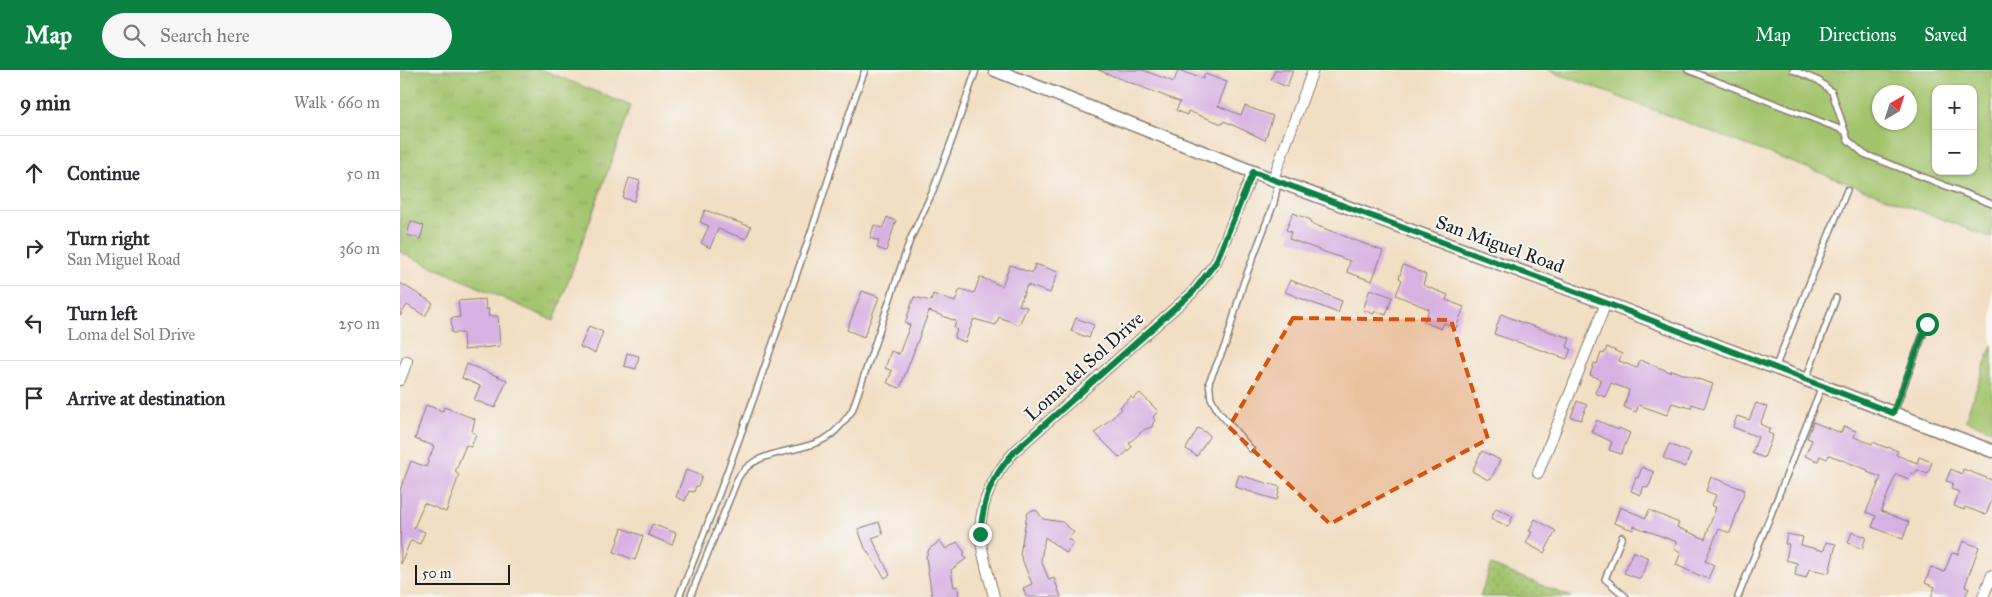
<!DOCTYPE html>
<html lang="en">
<head>
<meta charset="utf-8">
<style>
  body { margin:0; font-family:"IM FELL Great Primer",serif; background:#f7f7f7; color:#2b2b33 }
  .controls { position:absolute; right:15px; top:15px; display:grid; overflow:hidden; border-radius:10px; box-shadow:0 1px 4px #0004 }
  .controls button { width:45px; height:45px; display:grid; place-items:center; padding:0; border:0; border-bottom:1px solid #e1e1e2; background:#fff; color:#2b2b33; font:25px sans-serif }
  .compass { position:absolute; left:1472px; top:15px; width:45px; height:45px; border-radius:50%; background:#fff; box-shadow:0 1px 4px #0004; rotate:39deg }
  .scale { position:absolute; left:15px; bottom:12px; width:95px; box-sizing:border-box; padding-left:5px; border:2px solid #1c1c1c; border-top:0; font-size:14px; line-height:18px; white-space:nowrap; color:#1c1c1c; -webkit-text-stroke:4px #f6f6f2; paint-order:stroke }
  .stop { position:absolute; width:15px; height:15px; margin:-11px; border:4px solid #0b8043; border-radius:50%; background:#fff }
  .stop.end { background:#0b8043; border-color:#fff; box-shadow:0 1px 5px #0008 }
  .list { margin:0; padding:0; list-style:none }
  h2 { display:flex; justify-content:space-between; align-items:center; height:65px; margin:0; padding:0 20px; font-size:21px }
  h2 small { font-size:16px; font-weight:400; color:#7c7c81 }
  .list li { display:grid; grid-template-columns:32px 1fr auto; gap:15px; align-items:center; box-sizing:border-box; height:75px; padding:0 20px; border-top:1px solid #e1e1e2 }
  .list b { display:block; font-size:19px; white-space:nowrap }
  .list p { margin:0; font-size:16px; white-space:nowrap; color:#7c7c81 }
  .list em { font-size:16px; font-style:normal; color:#7c7c81 }
  .icon { flex:none; width:28px; height:28px; fill:none; stroke:currentColor; stroke-width:2; stroke-linecap:round; stroke-linejoin:round }
  .map { position:relative; flex:none; width:1592px; height:527px; overflow:hidden }
  header { display:flex; align-items:center; gap:30px; box-sizing:border-box; height:70px; padding:0 25px; background:#0b8043; color:#fff }
  header strong { font-size:24px }
  nav { display:flex; gap:28px; margin-inline-start:auto; font-size:18px }
  .search { width:350px; height:45px; background:#f7f7f7; display:flex; align-items:center; gap:12px; box-sizing:border-box; padding:0 18px; border-radius:28px; color:#7c7c81; font-size:19px }
  main { display:flex }
  aside { flex:1; background:#fff }
  .map>svg:first-child { display:block }
  .grass { fill:url(#grass-tufts); stroke:#607044 }
  .park { fill:url(#park-dots); stroke:#607044 }
  .pitch { fill:#a3c46d; stroke:#607044; fill-rule:evenodd }
  .building { fill:#d8b1e3 }
  .lines { fill:none; stroke-linecap:round; stroke-linejoin:round }
  .service-casing { stroke:#877d70; stroke-width:8 }
  .minor-casing { stroke:#877d70; stroke-width:12 }
  .tertiary-casing { stroke:#877d70; stroke-width:15 }
  .service { stroke:#fff; stroke-width:5 }
  .minor { stroke:#fff; stroke-width:10 }
  .tertiary { stroke:#fff; stroke-width:12 }
  .route { stroke:#0b8043; stroke-width:6 }
  .marked { fill:#d4530e; fill-opacity:0.2; stroke:#d4530e; stroke-width:4; stroke-dasharray:10 6; stroke-linejoin:round }
  .labels { text-anchor:middle; dominant-baseline:central; stroke-width:4; stroke-linejoin:round; paint-order:stroke }
  .street-label { font-size:19px; fill:#1c1c1c; stroke:#f6f6f2 }
</style>
</head>
<body>
<header>
<strong>Map</strong>
<div class="search"><svg class="icon" aria-label="search" viewBox="0 0 24 24"><circle cx="10" cy="10" r="6"/><path d="M15 15l6 6"/></svg>Search here</div>
<nav><a>Map</a><a>Directions</a><a>Saved</a></nav>
</header>
<main>
<aside>
<h2>9 min<small>Walk · 660 m</small></h2>
<ul class="list">
<li><svg class="icon" aria-label="ahead" viewBox="0 0 24 24"><path d="M12 20V5M6 11l6-6 6 6"/></svg><div><b>Continue</b></div><em>50 m</em></li>
<li><svg class="icon" aria-label="right" viewBox="0 0 24 24"><path d="M7 20v-9h11M14 6l5 5-5 5"/></svg><div><b>Turn right</b><p>San Miguel Road</p></div><em>360 m</em></li>
<li><svg class="icon" aria-label="left" viewBox="0 0 24 24"><path d="M17 20v-9H6M10 6l-5 5 5 5"/></svg><div><b>Turn left</b><p>Loma del Sol Drive</p></div><em>250 m</em></li>
<li><svg class="icon" aria-label="arrive" viewBox="0 0 24 24"><path d="M6 21V4h12l-3 4 3 4H6"/></svg><div><b>Arrive at destination</b></div></li>
</ul>
</aside>
<div class="map">
<svg width="1592" height="527" viewBox="0 0 1592 527">
  <defs>
    <pattern id="grass-tufts" width="24" height="20" patternUnits="userSpaceOnUse" patternTransform="scale(1.25)"><rect width="24" height="20" fill="#a3c46d"/><path d="M3 7l-1-3M5 7V3M7 7l1-3M15 17l-1-3M17 17v-4M19 17l1-3" fill="none" stroke="#8ca85e"/></pattern>
    <pattern id="park-dots" width="8" height="8" patternUnits="userSpaceOnUse" patternTransform="scale(1.25)"><rect width="8" height="8" fill="#a3c46d"/><path d="M2 2h.1M6 6h.1" fill="none" stroke="#8ca85e" stroke-width="1.8" stroke-linecap="round"/></pattern>
  </defs>
  <rect width="100%" height="100%" fill="#f6f6f2"/>
  <filter id="ink" filterUnits="userSpaceOnUse"><feTurbulence type="fractalNoise" baseFrequency=".02" numOctaves="2"/><feDisplacementMap in="SourceGraphic" scale="10" xChannelSelector="R" yChannelSelector="G"/><feConvolveMatrix kernelMatrix="1 2 1 2 8 2 1 2 1" color-interpolation-filters="sRGB"/></filter>
  <filter id="wash" filterUnits="userSpaceOnUse"><feTurbulence type="fractalNoise" baseFrequency=".0096" numOctaves="4" result="noise"/><feDisplacementMap in="SourceGraphic" scale="20" xChannelSelector="R" yChannelSelector="G"/><feGaussianBlur stdDeviation="1.12" result="paint"/><feColorMatrix in="noise" values="0 0 0 0 0 0 0 0 0 0 0 0 0 0 0 0 0 1.4 0 .05"/><feComposite in="paint" operator="in"/></filter>
  <g filter="url(#wash)">
    <rect width="100%" height="100%" fill="#f2dec3"/>
    <path class="grass" d="M0,0H143L231,36L154,251L0,182Z"/>
    <path class="park" d="M1091,495L1171,527H1080Z"/>
    <g class="pitch">
      <path d="M1148,0H1592V168ZM1536,19H1573V101H1536ZM1480,22H1510V52H1480Z"/>
      <path d="M1592,275V360L1565,350Z"/>
    </g>
    <g id="blocks">
      <g class="building">
        <path d="M698,0H743L774,12L778,0L803,9L805,4L827,12L818,36L841,45L845,36L873,46L865,70L824,51L822,54L788,41L787,45L776,40L780,32Z"/>
        <path d="M875,0H893L887,17L871,10Z"/>
        <path d="M229,108L240,111L234,131L223,128Z"/>
        <path d="M305,140L351,157L346,169L318,159L310,178L301,173L309,156L300,152Z"/>
        <path d="M893,143L911,150L910,153L983,181L972,211L947,202L950,191L889,169L891,162L886,160Z"/>
        <path d="M487,147L496,151L486,181L477,178L479,171L470,168L474,155L483,158Z"/>
        <path d="M11,151L24,156L20,169L7,165Z"/>
        <path d="M635,194L658,202L650,223L627,215L619,235L627,237L619,255L599,247L596,255L574,249L565,272L554,268L557,260L554,258L556,251L529,241L500,318L487,313L492,301L485,298L491,281L499,284L510,255L505,253L514,227L531,231L533,224L555,232L560,219L574,223L580,207L602,216L610,195L632,203Z"/>
        <path d="M1003,195L1023,203L1026,205L1023,215L1048,225L1046,230L1064,237L1056,258L1044,253L1041,259L1024,252L1029,239L996,225L1002,210L999,208Z"/>
        <path d="M890,210L942,231L938,243L885,222Z"/>
        <path d="M0,213L33,233L25,246L7,235L0,246Z"/>
        <path d="M970,219L992,227L986,245L975,241L974,244L963,240Z"/>
        <path d="M462,221L479,227L464,267L447,260Z"/>
        <path d="M85,229L86,239H89L88,246H98L100,276L64,280L63,263H52L51,248L60,247L58,231Z"/>
        <path d="M1101,244L1123,253L1170,268L1167,277L1171,279L1167,289L1094,264Z"/>
        <path d="M676,248L694,255L689,268L671,261Z"/>
        <path d="M189,256L203,262L195,283L180,277Z"/>
        <path d="M1207,277L1222,284L1219,291L1237,298L1240,290L1270,302L1271,300L1313,314L1304,338L1292,334L1291,338L1272,333L1267,345L1239,335L1236,342L1224,337L1229,320L1211,313L1205,327L1195,323L1201,309L1190,305L1194,293L1197,294L1201,283L1204,284Z"/>
        <path d="M227,283L239,286L236,299L224,296Z"/>
        <path d="M67,294L107,310L95,338L74,330L80,316L62,308Z"/>
        <path d="M740,323L758,341L753,347L755,350L753,353L752,357L745,359L729,373L732,377L720,388L695,363L722,339L720,337L731,327L733,329Z"/>
        <path d="M1177,331L1187,335L1181,350L1171,347Z"/>
        <path d="M1356,333L1367,337L1360,354L1370,359L1368,363L1373,365L1364,388L1352,383L1358,367L1333,357L1337,346L1349,350Z"/>
        <path d="M26,335L43,341L44,337L75,349L72,362L76,364L71,377L66,375L55,402L59,405L46,442L24,433L14,458L25,462L20,474L11,471L9,474L1,494L0,420L11,391L26,397L34,376L15,369Z"/>
        <path d="M1197,350L1218,360L1219,358L1230,363L1221,384L1209,380L1212,372L1192,362Z"/>
        <path d="M1413,352L1441,363L1444,356L1456,361L1454,367L1472,374L1473,372L1487,378L1488,377L1498,381L1496,385L1517,393L1519,387L1532,392L1528,404L1517,400L1515,404L1511,403L1509,409L1496,404L1481,441L1509,452L1503,469L1472,457L1476,446L1466,442L1481,407L1467,402L1468,400L1429,385L1427,389L1420,386L1418,391L1405,386L1412,370L1407,368Z"/>
        <path d="M798,358L810,365L797,386L786,379Z"/>
        <path d="M1269,374L1291,383L1285,397L1263,388Z"/>
        <path d="M1082,381L1100,390L1091,409L1089,408L1088,410L1072,401Z"/>
        <path d="M1242,397L1254,402L1250,414L1247,418L1244,416L1241,425L1231,421L1236,407L1238,408Z"/>
        <path d="M1551,399L1562,404L1563,399L1592,410V430L1586,445L1565,437L1564,440L1554,436L1559,422L1551,419L1553,413L1546,411Z"/>
        <path d="M286,400L302,406L298,416H296L294,422L289,421L285,431L276,427Z"/>
        <path d="M839,405L880,417L877,430L835,417Z"/>
        <path d="M1311,407L1345,420L1330,463L1319,459L1305,491L1314,495L1308,509L1276,495L1281,482L1274,479L1277,472L1234,456L1233,460L1214,453L1220,437L1246,448L1249,440L1279,453L1277,457L1305,469L1316,437L1312,436L1316,425L1306,421Z"/>
        <path d="M1096,438L1113,446L1108,457L1091,448Z"/>
        <path d="M632,440L637,441L643,449L662,452L674,462L668,469L674,473L666,483L645,467L641,490L649,510L654,508L661,527H626L623,518L632,514L620,484L627,444Z"/>
        <path d="M1135,449L1156,461L1144,483L1126,473L1132,462L1129,461Z"/>
        <path d="M479,452L483,464L472,468L490,505L485,508L465,478L458,459Z"/>
        <path d="M252,454L276,463L272,475L248,465Z"/>
        <path d="M222,458L243,466L235,490L214,482Z"/>
        <path d="M1452,462L1466,467L1462,479L1448,473Z"/>
        <path d="M1387,464L1403,467L1401,475L1424,481L1426,472L1436,474L1429,503L1409,499L1406,508L1395,505L1397,493L1386,490L1389,474H1385Z"/>
        <path d="M540,471L546,479L557,472L565,483L563,484L566,489L551,500L554,517L558,516L559,527H532L526,487L529,479Z"/>
        <path d="M1563,471L1579,477L1567,510L1565,517L1569,518L1565,527H1531L1535,517L1525,513L1531,497L1544,502L1552,483L1558,484Z"/>
        <path d="M1233,481L1249,488L1240,509L1224,503Z"/>
      </g>
    </g>
  </g>
  <g filter="url(#ink)">
    <use href="#blocks" fill-opacity="0" stroke="#877d70" stroke-width="1"/>
    <g class="lines">
      <defs>
        <g id="service">
          <path d="M1288,0L1445,61"/>
          <path d="M1393,0L1419,11L1432,22L1448,70L1464,84L1592,134"/>
          <path d="M1375,298L1447,120"/>
          <path d="M1406,309L1436,228"/>
          <path d="M1494,342L1527,254"/>
          <path d="M851,379L818,341L811,328L809,312L826,273L843,214L874,133L878,112"/>
          <path d="M1222,467L1205,509L1226,527"/>
          <path d="M291,525L338,408C356,377 400,385 428,367C438,361 445,350 452,341L510,170L532,123L553,67L576,0"/>
          <path d="M279,527C329,403 372,277 415,150C432,100 446,49 465,0"/>
          <path d="M1338,527L1422,316"/>
        </g>
        <g id="minor">
          <path d="M873,109L913,0"/>
          <path d="M0,310L7,291"/>
          <path d="M1138,403L1206,233"/>
          <path d="M594,527C590,510 580,478 580,462C581,430 594,404 615,381L793,222L816,192L853,102"/>
          <path d="M1583,527L1592,505"/>
        </g>
        <path id="tertiary" d="M595,0L853,102L1206,233L1592,381"/>
      </defs>
      <use href="#service" class="service-casing"/>
      <use href="#minor" class="minor-casing"/>
      <use href="#tertiary" class="tertiary-casing"/>
      <use href="#service" class="service"/>
      <use href="#minor" class="minor"/>
      <use href="#tertiary" class="tertiary"/>
    </g>
  </g>
  <g class="lines" filter="url(#ink)">
    <path class="route" d="M580,464C584,427 590,409 615,381L793,222L816,192L853,102L1206,233L1493,343L1527,254"/>
  </g>
  <path class="marked" d="M893,248L1051,250L1088,369L930,454L829,357Z"/>
  <g class="labels">
    <g class="street-label">
      <text transform="translate(1100 174) rotate(20)">San Miguel Road</text>
      <text transform="translate(684 296) rotate(-42)">Loma del Sol Drive</text>
    </g>
  </g>
</svg>
<div class="controls">
<button>+</button>
<button>−</button>
</div>
<svg class="compass" viewBox="-18 -18 36 36"><path d="M0-13l5 13h-10z" fill="#e53935"/><path d="M0 13l5-13h-10z" fill="#7c7c81"/></svg>
<div class="scale">50 m</div>
<div class="stop" style="left:1527px;top:254px"></div>
<div class="stop end" style="left:580px;top:464px"></div>
</div>
</main>
</body>
</html>
